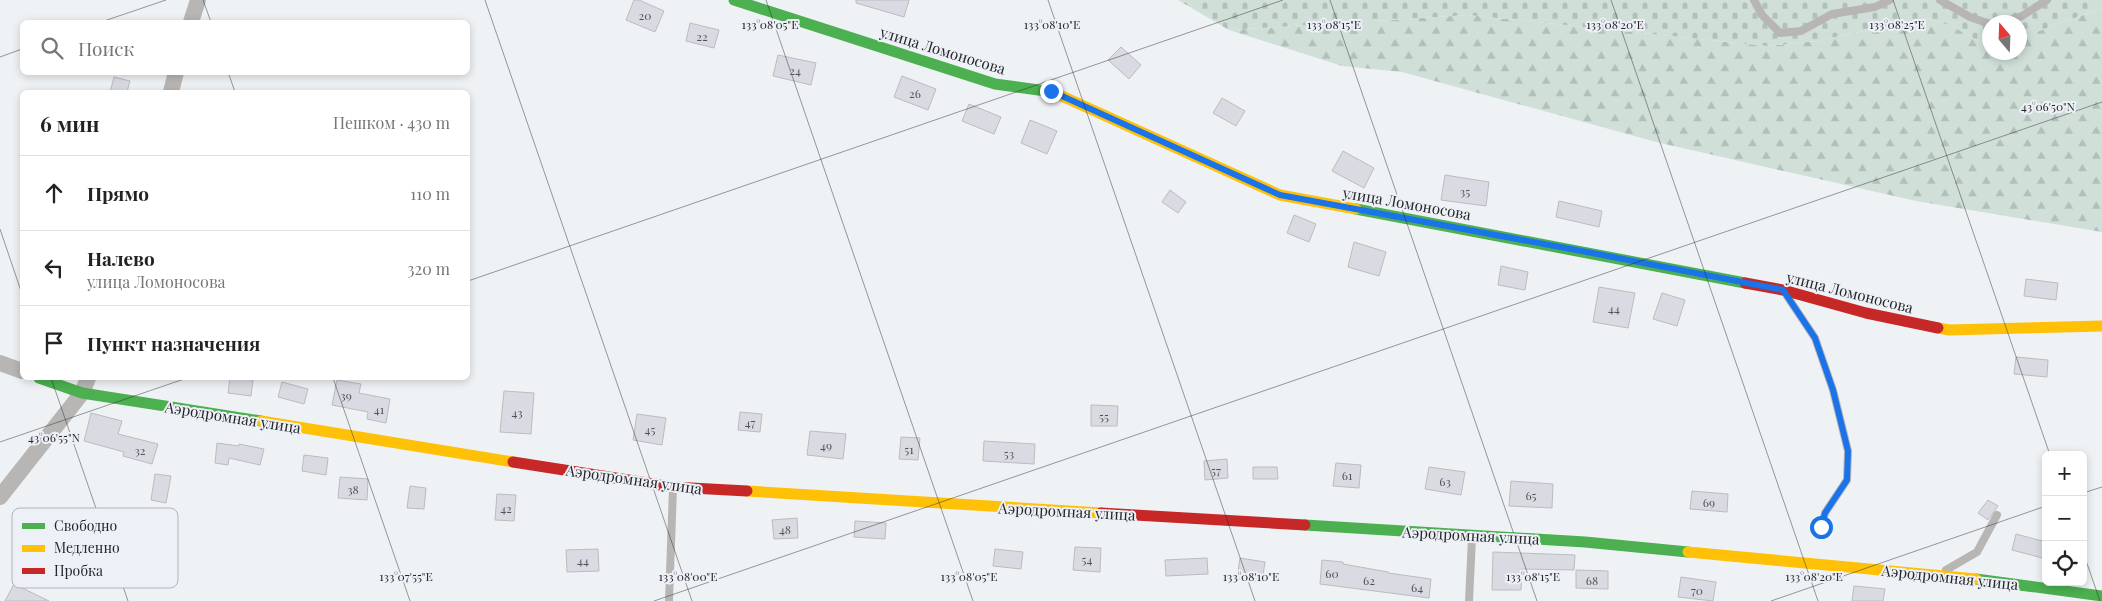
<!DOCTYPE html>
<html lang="ru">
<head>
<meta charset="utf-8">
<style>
  body { margin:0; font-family:"Playfair Display",serif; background:#f2f2f2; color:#222 }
  .controls { position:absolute; right:15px; bottom:15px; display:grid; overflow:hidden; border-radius:8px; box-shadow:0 2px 8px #0003 }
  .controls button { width:45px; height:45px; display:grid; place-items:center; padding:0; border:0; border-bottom:1px solid #e0e0e0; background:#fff; color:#222; font:25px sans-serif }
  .compass { position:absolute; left:1982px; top:15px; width:45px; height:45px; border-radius:50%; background:#fff; box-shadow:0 2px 8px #0003; rotate:341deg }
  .stop { position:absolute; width:15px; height:15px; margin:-11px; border:4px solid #1a73e8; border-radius:50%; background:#fff }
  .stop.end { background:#1a73e8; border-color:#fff; box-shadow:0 1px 5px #0008 }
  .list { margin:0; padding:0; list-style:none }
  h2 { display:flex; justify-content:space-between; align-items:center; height:65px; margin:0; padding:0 20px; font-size:21px }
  h2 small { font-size:16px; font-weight:400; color:#767676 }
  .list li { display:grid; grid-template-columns:32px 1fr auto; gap:15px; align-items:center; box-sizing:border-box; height:75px; padding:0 20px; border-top:1px solid #e0e0e0 }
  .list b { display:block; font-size:19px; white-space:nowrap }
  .list p { margin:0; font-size:16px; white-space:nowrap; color:#767676 }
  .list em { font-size:16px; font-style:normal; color:#767676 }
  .icon { flex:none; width:28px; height:28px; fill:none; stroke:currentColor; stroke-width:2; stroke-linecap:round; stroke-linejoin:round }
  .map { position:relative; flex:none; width:2102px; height:601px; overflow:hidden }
  .search { position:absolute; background:#fff; box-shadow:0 2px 8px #0003; left:20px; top:20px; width:450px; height:55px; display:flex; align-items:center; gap:12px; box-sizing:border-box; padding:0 18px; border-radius:8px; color:#767676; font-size:19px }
  .panel { position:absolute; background:#fff; box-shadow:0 2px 8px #0003; left:20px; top:90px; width:450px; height:290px; border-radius:8px }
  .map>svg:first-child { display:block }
  .forest { fill:url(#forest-firs) }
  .cemetery { fill:url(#cemetery-stones) }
  .building { fill:#dadbe2; stroke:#babcbe }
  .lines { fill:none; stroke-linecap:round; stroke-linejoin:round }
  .lane { stroke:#b8b6b5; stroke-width:8 }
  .street { stroke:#b8b6b5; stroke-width:16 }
  .fast { stroke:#4caf50; stroke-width:11 }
  .slow { stroke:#ffc107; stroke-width:11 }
  .jam { stroke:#c62828; stroke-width:11 }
  .route { stroke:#1a73e8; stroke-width:6 }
  .ticks { fill:none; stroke:#242628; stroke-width:1; stroke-opacity:0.45 }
  .labels { text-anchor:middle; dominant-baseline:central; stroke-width:4; stroke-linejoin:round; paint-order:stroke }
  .number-label { font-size:12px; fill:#525356 }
  .street-label { font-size:15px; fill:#242628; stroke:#edf1f7 }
  .key { fill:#edf1f7; stroke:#b1b4b9; stroke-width:1 }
  .key-label { font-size:14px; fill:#242628 }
  .ticks-label { font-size:12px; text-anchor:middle; fill:#242628; stroke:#edf1f7; stroke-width:4; stroke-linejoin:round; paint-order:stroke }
</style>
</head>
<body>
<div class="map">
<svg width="2102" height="601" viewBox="0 0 2102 601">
  <defs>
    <pattern id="forest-firs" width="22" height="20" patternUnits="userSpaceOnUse" patternTransform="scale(1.25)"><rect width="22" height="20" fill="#d0e0d9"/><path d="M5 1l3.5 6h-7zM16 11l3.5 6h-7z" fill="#b2c0ba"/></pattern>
    <pattern id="cemetery-stones" width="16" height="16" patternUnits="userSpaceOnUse" patternTransform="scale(1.25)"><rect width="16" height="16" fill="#d0e0d9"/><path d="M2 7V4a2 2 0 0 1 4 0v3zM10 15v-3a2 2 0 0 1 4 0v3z" fill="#b2c0ba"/></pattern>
  </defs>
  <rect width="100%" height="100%" fill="#eff2f5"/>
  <path class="forest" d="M2102,8V232L1916,201L1656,142L1402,72L1342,66L1229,30L1468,15L1767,46L1816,41L1926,18L1952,26L1989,47L1990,52H2020V38Z"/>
  <path class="cemetery" d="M1178,0H2102V8L2020,38V22H1990L1989,47L1952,26L1926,18L1816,41L1767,46L1468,15L1229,30Z"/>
  <g class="building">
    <path d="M634,0H639L664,11L655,32L626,20Z"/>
    <path d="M856,0H909L904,17L856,3Z"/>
    <path d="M690,23L719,30L714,48L686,41Z"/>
    <path d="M1121,47L1141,65L1129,79L1108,60Z"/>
    <path d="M778,55L816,63L811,85L773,76Z"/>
    <path d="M902,76L936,89L928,110L894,97Z"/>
    <path d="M114,77L130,81L127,92H110Z"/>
    <path d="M1222,98L1245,111L1236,126L1213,113Z"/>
    <path d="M969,104L1001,117L994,134L962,121Z"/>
    <path d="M1030,120L1057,131L1047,154L1021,143Z"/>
    <path d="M1343,151L1374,168L1364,188L1332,171Z"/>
    <path d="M1445,175L1489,182L1486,206L1441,200Z"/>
    <path d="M1170,190L1186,202L1178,213L1162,202Z"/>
    <path d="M1559,201L1602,211L1599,227L1556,217Z"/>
    <path d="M1294,215L1316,224L1309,242L1287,233Z"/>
    <path d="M1354,242L1386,252L1379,276L1348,267Z"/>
    <path d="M1501,266L1528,272L1525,290L1498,285Z"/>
    <path d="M2026,279L2058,283L2056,300L2024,296Z"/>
    <path d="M1599,287L1635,293L1628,328L1593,322Z"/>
    <path d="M1662,293L1685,300L1677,326L1653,319Z"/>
    <path d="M2016,357L2048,360L2047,377L2014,374Z"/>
    <path d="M230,378L253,380L251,396L228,393Z"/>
    <path d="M337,380L361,384L359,393L390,399L386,423L367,419L368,412L332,405Z"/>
    <path d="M282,382L308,389L304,404L278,397Z"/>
    <path d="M504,391L534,393L531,434L500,432Z"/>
    <path d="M1091,405L1118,406L1117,426H1091Z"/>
    <path d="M740,412L762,414L760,432L738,430Z"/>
    <path d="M91,413L122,421L118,434L158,444L152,464L123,456L124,452L84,441Z"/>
    <path d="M637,414L666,418L662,445L633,440Z"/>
    <path d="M810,431L846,434L843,459L807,455Z"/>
    <path d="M901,437L920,438L918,460L899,459Z"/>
    <path d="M984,441L1035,444L1034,464L983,461Z"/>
    <path d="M217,443L239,446V444L264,449L260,465L229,458L228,465L215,463Z"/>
    <path d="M304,455L328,458L326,475L302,471Z"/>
    <path d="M1227,459L1228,478L1205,480L1204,461Z"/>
    <path d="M1336,463L1361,465L1359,488L1333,486Z"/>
    <path d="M1253,467H1277L1278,479H1253Z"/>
    <path d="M1429,467L1465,472L1461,495L1425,489Z"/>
    <path d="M155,474L171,476L166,503L151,500Z"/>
    <path d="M340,477L368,479L367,500L338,498Z"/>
    <path d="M1511,481L1553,484L1552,508L1509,506Z"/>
    <path d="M410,486L426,488L424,509L407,508Z"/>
    <path d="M1692,491L1728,494L1727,512L1690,509Z"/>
    <path d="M497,494L516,495L514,521L495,520Z"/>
    <path d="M1988,500L1998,506L1988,520L1978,513Z"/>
    <path d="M797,518L798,538L774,539L772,520Z"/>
    <path d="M855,521L886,523L885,539L854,537Z"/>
    <path d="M2016,534L2046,542V559L2012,550Z"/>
    <path d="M1075,547L1101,548L1100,572L1073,570Z"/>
    <path d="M598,549L599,571L567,572L566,550Z"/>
    <path d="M995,549L1023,552L1021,569L993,566Z"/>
    <path d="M1493,552L1575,555L1574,570L1522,569L1521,590H1492Z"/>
    <path d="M1207,558L1208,574L1166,576L1165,560Z"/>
    <path d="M1240,558L1265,562L1262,582L1237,579Z"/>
    <path d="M1322,560L1343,562V564L1388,572V573L1431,579L1429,598L1320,584Z"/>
    <path d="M1576,570L1608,571V589L1576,588Z"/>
    <path d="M1681,577L1716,582L1713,601L1678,597Z"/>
    <path d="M14,584L49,601H5Z"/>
    <path d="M1854,586L1885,589L1883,601H1852Z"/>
  </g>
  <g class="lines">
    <g class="lane">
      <path d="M1754,0L1762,15L1780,33L1801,31L1832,14L1875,7L1890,0"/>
      <path d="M1940,0L1970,17L1990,24"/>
      <path d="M2004,22L2022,16L2047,0"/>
      <path d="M1787,296L1815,338L1833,390L1848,451L1847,480L1825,513L1821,527"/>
      <path d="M1946,570L1977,552L1997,515"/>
      <path d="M669,601L673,488"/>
      <path d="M1469,601L1472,538"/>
    </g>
    <g class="street">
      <path d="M191,22L198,0"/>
      <path d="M171,92L176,72"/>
      <path d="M0,363L22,371"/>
      <path d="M0,497L82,393L88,378"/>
    </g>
    <g class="fast">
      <path d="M734,0L995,84L1053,92"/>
      <path d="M1356,209L1745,283"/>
      <path d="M39,378L82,393L261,421"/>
      <path d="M1305,525L1585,542L1688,552"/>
      <path d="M1976,579L2102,596"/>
    </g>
    <g class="slow">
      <path d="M1053,92L1280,195L1356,209"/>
      <path d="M1938,328L1949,330L2102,326"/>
      <path d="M261,421L513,462"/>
      <path d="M747,491L1101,513"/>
      <path d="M1688,552L1976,579"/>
    </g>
    <g class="jam">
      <path d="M1745,283L1783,290L1866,313L1938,328"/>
      <path d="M513,462L673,487L747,491"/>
      <path d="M1101,513L1305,525"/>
    </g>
  </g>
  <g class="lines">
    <path class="route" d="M1051,91L1280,195L1587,252L1783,290L1815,338L1833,390L1848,451L1847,480L1825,513L1821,527"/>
  </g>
  <path class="ticks" d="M203,0L211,22M485,0L692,601M766,0L973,601M1048,0L1255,601M1330,0L1537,601M1611,0L1818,601M1893,0L2050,455M101,22L166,0M0,57L22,49M228,72L235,92M0,229L22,294M468,281L1283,0M51,378L128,601M333,378L410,601M0,442L187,378M2083,493L2102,487M2083,552L2100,601M654,601L2102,102M1771,601L2046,506"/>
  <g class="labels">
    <g class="number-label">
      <text x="645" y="15">20</text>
      <text x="702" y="36">22</text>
      <text x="795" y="70">24</text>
      <text x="915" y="93">26</text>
      <text x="1465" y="191">35</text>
      <text x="1614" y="308">44</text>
      <text x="346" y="395">39</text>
      <text x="379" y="409">41</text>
      <text x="517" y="412">43</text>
      <text x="1104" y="416">55</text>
      <text x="750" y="422">47</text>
      <text x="650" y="429">45</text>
      <text x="826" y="445">49</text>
      <text x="909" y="449">51</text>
      <text x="140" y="450">32</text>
      <text x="1009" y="453">53</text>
      <text x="1216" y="470">57</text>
      <text x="1347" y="475">61</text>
      <text x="1445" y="481">63</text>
      <text x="353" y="489">38</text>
      <text x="1531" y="495">65</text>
      <text x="1709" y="502">69</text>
      <text x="506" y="508">42</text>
      <text x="785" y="529">48</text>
      <text x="1087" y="559">54</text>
      <text x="583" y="560">44</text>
      <text x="1332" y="573">60</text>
      <text x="1369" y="580">62</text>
      <text x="1592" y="580">68</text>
      <text x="1417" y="587">64</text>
      <text x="1697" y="590">70</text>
    </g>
    <g class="street-label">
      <text transform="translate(943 50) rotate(17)">улица Ломоносова</text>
      <text transform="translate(1407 203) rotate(10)">улица Ломоносова</text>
      <text transform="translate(1850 292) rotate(14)">улица Ломоносова</text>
      <text transform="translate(233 417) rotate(9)">Аэродромная улица</text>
      <text transform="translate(634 479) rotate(8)">Аэродромная улица</text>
      <text transform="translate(1067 511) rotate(3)">Аэродромная улица</text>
      <text transform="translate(1471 535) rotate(3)">Аэродромная улица</text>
      <text transform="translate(1950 577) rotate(6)">Аэродромная улица</text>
    </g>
  </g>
  <rect x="12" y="508" width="166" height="80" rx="8" class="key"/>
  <rect x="22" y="523" width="23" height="6" fill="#4caf50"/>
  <rect x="22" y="545" width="23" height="7" fill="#ffc107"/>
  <rect x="22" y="568" width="23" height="6" fill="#c62828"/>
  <g class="key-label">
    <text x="54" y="531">Свободно</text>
    <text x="54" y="553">Медленно</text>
    <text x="54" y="576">Пробка</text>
  </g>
  <g class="ticks-label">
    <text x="1334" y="29">133°08'15"E</text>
    <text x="1615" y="29">133°08'20"E</text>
    <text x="770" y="29">133°08'05"E</text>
    <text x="1052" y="29">133°08'10"E</text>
    <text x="1897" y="29">133°08'25"E</text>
    <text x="2048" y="111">43°06'50"N</text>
    <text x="54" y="442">43°06'55"N</text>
    <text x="406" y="581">133°07'55"E</text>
    <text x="688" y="581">133°08'00"E</text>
    <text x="969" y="581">133°08'05"E</text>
    <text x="1251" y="581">133°08'10"E</text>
    <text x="1533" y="581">133°08'15"E</text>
    <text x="1814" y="581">133°08'20"E</text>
  </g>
</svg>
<div class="controls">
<button>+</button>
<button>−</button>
<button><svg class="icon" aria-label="locate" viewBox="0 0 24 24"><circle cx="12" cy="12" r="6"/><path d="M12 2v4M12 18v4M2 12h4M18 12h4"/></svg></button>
</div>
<svg class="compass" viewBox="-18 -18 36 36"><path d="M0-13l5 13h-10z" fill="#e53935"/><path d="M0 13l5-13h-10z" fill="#767676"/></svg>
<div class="stop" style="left:1821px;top:527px"></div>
<div class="stop end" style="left:1051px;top:91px"></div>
<div class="search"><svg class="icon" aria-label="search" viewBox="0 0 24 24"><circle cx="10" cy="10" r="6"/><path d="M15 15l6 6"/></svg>Поиск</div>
<section class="panel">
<h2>6 мин<small>Пешком · 430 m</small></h2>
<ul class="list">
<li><svg class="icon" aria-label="ahead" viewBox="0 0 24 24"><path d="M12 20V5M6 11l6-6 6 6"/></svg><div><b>Прямо</b></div><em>110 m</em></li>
<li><svg class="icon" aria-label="left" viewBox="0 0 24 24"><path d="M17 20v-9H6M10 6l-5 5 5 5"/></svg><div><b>Налево</b><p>улица Ломоносова</p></div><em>320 m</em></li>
<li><svg class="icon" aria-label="arrive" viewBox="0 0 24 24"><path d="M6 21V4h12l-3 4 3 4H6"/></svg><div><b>Пункт назначения</b></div></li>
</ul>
</section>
</div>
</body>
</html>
